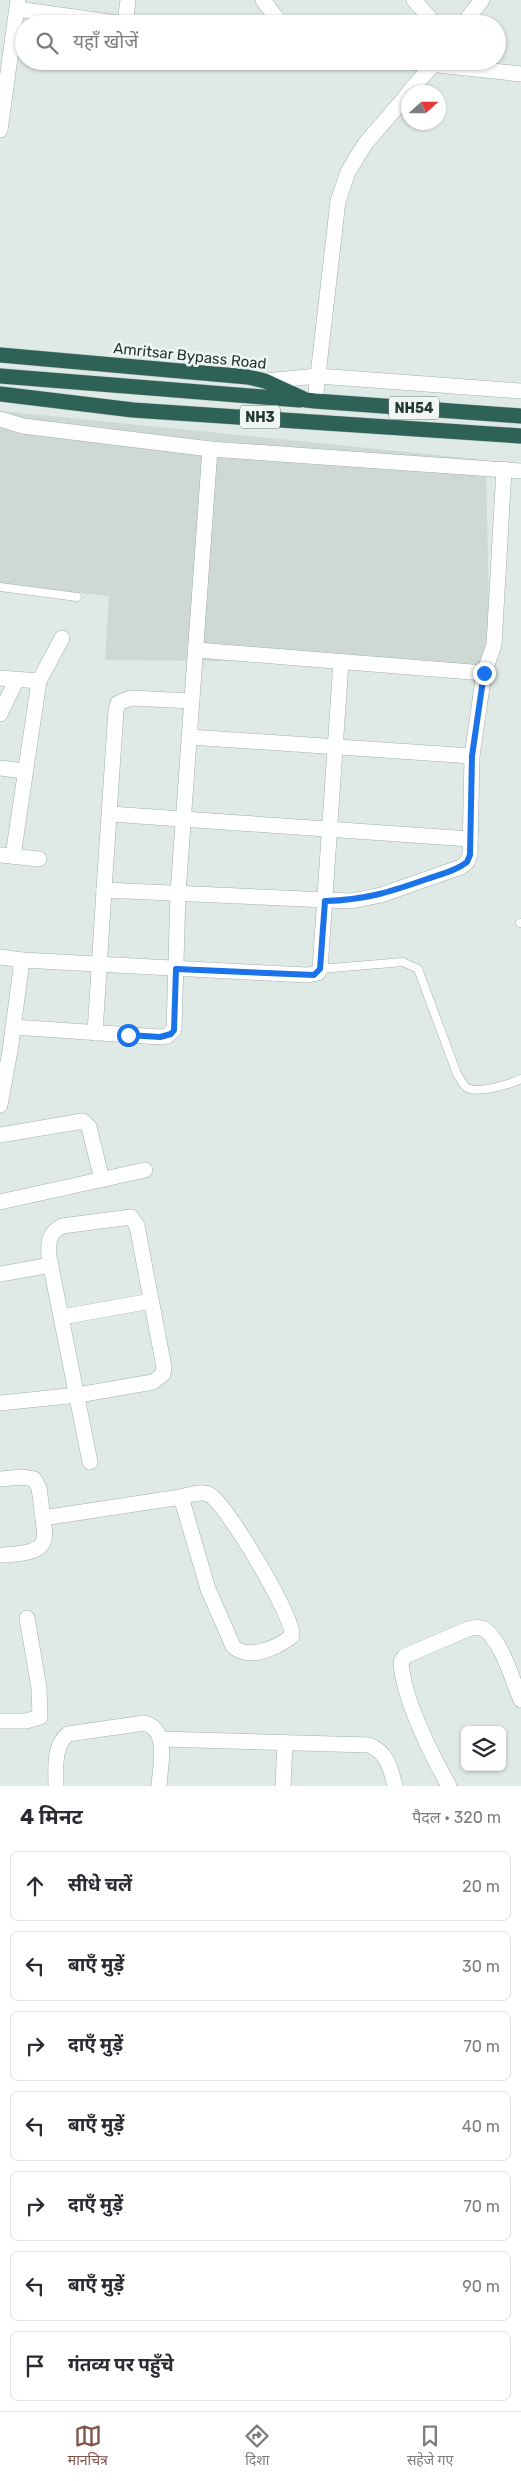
<!DOCTYPE html>
<html lang="hi">
<head>
<meta charset="utf-8">
<style>
  body { margin:0; font-family:Rubik,"Noto Sans Devanagari",sans-serif; background:#f7f7f7; color:#2b2b33 }
  .controls { position:absolute; right:15px; bottom:15px; display:grid; overflow:hidden; border-radius:8px; box-shadow:0 1px 4px #0004 }
  .controls button { width:45px; height:45px; display:grid; place-items:center; padding:0; border:0; border-bottom:1px solid #e1e1e2; background:#fff; color:#2b2b33; font:25px sans-serif }
  .compass { position:absolute; left:401px; top:85px; width:45px; height:45px; border-radius:50%; background:#fff; box-shadow:0 1px 4px #0004; rotate:69deg }
  .stop { position:absolute; width:15px; height:15px; margin:-11px; border:4px solid #1a73e8; border-radius:50%; background:#fff }
  .stop.end { background:#1a73e8; border-color:#fff; box-shadow:0 1px 5px #0008 }
  .list { margin:0; padding:0; list-style:none }
  h2 { display:flex; justify-content:space-between; align-items:center; height:65px; margin:0; padding:0 20px; font-size:21px }
  h2 small { font-size:16px; font-weight:400; color:#7c7c81 }
  .list li { display:grid; grid-template-columns:32px 1fr auto; gap:15px; align-items:center; box-sizing:border-box; height:70px; margin:0 10px 10px; padding:0 10px; border:1px solid #e1e1e2; border-radius:8px }
  .list b { display:block; font-size:19px; white-space:nowrap }
  .list em { font-size:16px; font-style:normal; color:#7c7c81 }
  .icon { flex:none; width:28px; height:28px; fill:none; stroke:currentColor; stroke-width:2; stroke-linecap:round; stroke-linejoin:round }
  .map { position:relative; flex:none; width:521px; height:1786px; overflow:hidden }
  .search { position:absolute; background:#fff; box-shadow:0 1px 4px #0004; left:15px; right:15px; top:15px; height:55px; display:flex; align-items:center; gap:12px; box-sizing:border-box; padding:0 18px; border-radius:28px; color:#7c7c81; font-size:19px }
  .sheet { height:625px; background:#fff }
  nav { display:flex; justify-content:space-around; align-items:center; box-sizing:border-box; height:70px; border-top:1px solid #e1e1e2; background:#fff; font-size:14px; color:#7c7c81 }
  nav a { display:grid; justify-items:center; gap:2px }
  nav .on { color:#805146 }
  .map>svg:first-child { display:block }
  .built { fill:#ced9d4 }
  .lines { fill:none; stroke-linecap:round; stroke-linejoin:round }
  .lane-casing { stroke:#a2b0ac; stroke-width:9 }
  .street-casing { stroke:#a2b0ac; stroke-width:16 }
  .highway-casing { stroke:#bcc3c2; stroke-width:16 }
  .lane { stroke:#fff; stroke-width:8 }
  .street { stroke:#fff; stroke-width:15 }
  .highway { stroke:#2f6257; stroke-width:15 }
  .route { stroke:#1a73e8; stroke-width:6 }
  .labels { text-anchor:middle; dominant-baseline:central; stroke-width:5; stroke-linejoin:round; paint-order:stroke }
  .shield { fill:#eff6f3; stroke:#5f716c; stroke-width:1 }
  .shield-label { font-size:14px; font-weight:bold; fill:#213832 }
  .street-label { font-size:15px; fill:#213832; stroke:#eff6f3 }
</style>
</head>
<body>
<div class="map">
<svg width="521" height="1786" viewBox="0 0 521 1786">
  <rect width="100%" height="100%" fill="#dfe9e5"/>
  <path class="built" d="M0,411L486,460L490,664L105,660L109,596L0,584Z"/>
  <g class="lines">
    <defs>
      <g id="lane">
        <path d="M0,587L77,597"/>
        <path d="M520,923H521"/>
        <path d="M320,969L403,962L418,969L457,1074C460,1078 463,1085 466,1087C476,1095 510,1084 521,1079"/>
      </g>
      <g id="street">
        <path d="M263,0L281,24"/>
        <path d="M414,0L435,24"/>
        <path d="M17,9L124,24"/>
        <path d="M125,24L128,0"/>
        <path d="M463,24L482,0"/>
        <path d="M400,61L521,74"/>
        <path d="M409,92L436,61"/>
        <path d="M0,130L18,0"/>
        <path d="M265,381L318,376L521,391"/>
        <path d="M315,401L338,201L348,172L365,144L408,94"/>
        <path d="M0,419L23,426L210,449L521,471"/>
        <path d="M197,650L484,673"/>
        <path d="M0,678L39,681"/>
        <path d="M192,701L131,698L118,703L116,710L104,890L351,901L381,895L461,867L467,862L470,855L472,756L484,673L494,645L504,469"/>
        <path d="M0,714L16,681"/>
        <path d="M190,737L472,756"/>
        <path d="M0,768L24,771"/>
        <path d="M110,814L470,839"/>
        <path d="M0,855L39,859"/>
        <path d="M13,856L39,681L62,638"/>
        <path d="M0,957L22,960L10,1051L0,1105"/>
        <path d="M22,960L285,974L308,975L318,973L320,969L341,662"/>
        <path d="M13,1027L160,1037L167,1036L174,1030L178,893L210,449"/>
        <path d="M95,1033L104,890"/>
        <path d="M0,1135L83,1121L89,1127L102,1180"/>
        <path d="M0,1202L145,1170"/>
        <path d="M0,1274L51,1265"/>
        <path d="M62,1317L151,1301"/>
        <path d="M0,1403L78,1395L153,1382L163,1374L164,1367L137,1226L131,1217L62,1226C48,1234 48,1242 49,1257L90,1462"/>
        <path d="M0,1479L22,1477L34,1479L39,1488L43,1518"/>
        <path d="M0,1555C13,1554 41,1555 44,1539C46,1533 43,1524 43,1518L181,1497L208,1589L233,1646C248,1661 277,1648 292,1636C295,1619 227,1505 210,1495C202,1490 190,1495 181,1497"/>
        <path d="M0,1721H26L40,1717L39,1688L27,1618"/>
        <path d="M161,1739L369,1745C387,1752 391,1769 395,1786"/>
        <path d="M56,1786C56,1768 53,1746 68,1734L144,1723C170,1729 160,1766 159,1786"/>
        <path d="M283,1786L285,1743"/>
        <path d="M449,1786C431,1754 403,1698 401,1662L405,1656L468,1629C473,1628 479,1626 484,1629C501,1639 513,1682 521,1700"/>
      </g>
      <g id="highway">
        <path d="M0,355L248,377L265,381L306,400L315,401L521,416"/>
        <path d="M0,376L300,400"/>
        <path d="M0,394L133,410L521,436"/>
      </g>
    </defs>
    <use href="#lane" class="lane-casing"/>
    <use href="#street" class="street-casing"/>
    <use href="#highway" class="highway-casing"/>
    <use href="#lane" class="lane"/>
    <use href="#street" class="street"/>
    <use href="#highway" class="highway"/>
  </g>
  <g class="lines">
    <path class="route" d="M128,1035L160,1037L171,1034L174,1030L176,969L314,975L320,969L325,901C365,900 390,892 427,879C441,874 456,871 467,862L470,855L472,756L484,673"/>
  </g>
  <g class="labels">
    <g class="shield">
      <rect x="389" y="396.5" width="50" height="23" rx="4"/>
      <rect x="240" y="405.5" width="40" height="23" rx="4"/>
    </g>
    <g class="shield-label">
      <text x="414" y="408">NH54</text>
      <text x="260" y="417">NH3</text>
    </g>
    <g class="street-label">
      <text transform="translate(190 356) rotate(6)">Amritsar Bypass Road</text>
    </g>
  </g>
</svg>
<div class="controls">
<button><svg class="icon" aria-label="layers" viewBox="0 0 24 24"><path d="M12 4l9 5-9 5-9-5zM3 14l9 5 9-5"/></svg></button>
</div>
<svg class="compass" viewBox="-18 -18 36 36"><path d="M0-13l5 13h-10z" fill="#e53935"/><path d="M0 13l5-13h-10z" fill="#7c7c81"/></svg>
<div class="stop" style="left:128px;top:1035px"></div>
<div class="stop end" style="left:484px;top:673px"></div>
<div class="search"><svg class="icon" aria-label="search" viewBox="0 0 24 24"><circle cx="10" cy="10" r="6"/><path d="M15 15l6 6"/></svg>यहाँ खोजें</div>
</div>
<section class="sheet">
<h2>4 मिनट<small>पैदल · 320 m</small></h2>
<ul class="list">
<li><svg class="icon" aria-label="ahead" viewBox="0 0 24 24"><path d="M12 20V5M6 11l6-6 6 6"/></svg><div><b>सीधे चलें</b></div><em>20 m</em></li>
<li><svg class="icon" aria-label="left" viewBox="0 0 24 24"><path d="M17 20v-9H6M10 6l-5 5 5 5"/></svg><div><b>बाएँ मुड़ें</b></div><em>30 m</em></li>
<li><svg class="icon" aria-label="right" viewBox="0 0 24 24"><path d="M7 20v-9h11M14 6l5 5-5 5"/></svg><div><b>दाएँ मुड़ें</b></div><em>70 m</em></li>
<li><svg class="icon" aria-label="left" viewBox="0 0 24 24"><path d="M17 20v-9H6M10 6l-5 5 5 5"/></svg><div><b>बाएँ मुड़ें</b></div><em>40 m</em></li>
<li><svg class="icon" aria-label="right" viewBox="0 0 24 24"><path d="M7 20v-9h11M14 6l5 5-5 5"/></svg><div><b>दाएँ मुड़ें</b></div><em>70 m</em></li>
<li><svg class="icon" aria-label="left" viewBox="0 0 24 24"><path d="M17 20v-9H6M10 6l-5 5 5 5"/></svg><div><b>बाएँ मुड़ें</b></div><em>90 m</em></li>
<li><svg class="icon" aria-label="arrive" viewBox="0 0 24 24"><path d="M6 21V4h12l-3 4 3 4H6"/></svg><div><b>गंतव्य पर पहुँचे</b></div></li>
</ul>
</section>
<nav>
<a class="on"><svg class="icon" aria-label="map" viewBox="0 0 24 24"><path d="M3 6l6-2 6 2 6-2v14l-6 2-6-2-6 2zM9 4v14M15 6v14"/></svg>मानचित्र</a>
<a><svg class="icon" aria-label="directions" viewBox="0 0 24 24"><path d="M12 3l9 9-9 9-9-9zM9 14v-3h6M13 9l2 2-2 2"/></svg>दिशा</a>
<a><svg class="icon" aria-label="saved" viewBox="0 0 24 24"><path d="M7 4h10v16l-5-4-5 4z"/></svg>सहेजे गए</a>
</nav>
</body>
</html>
